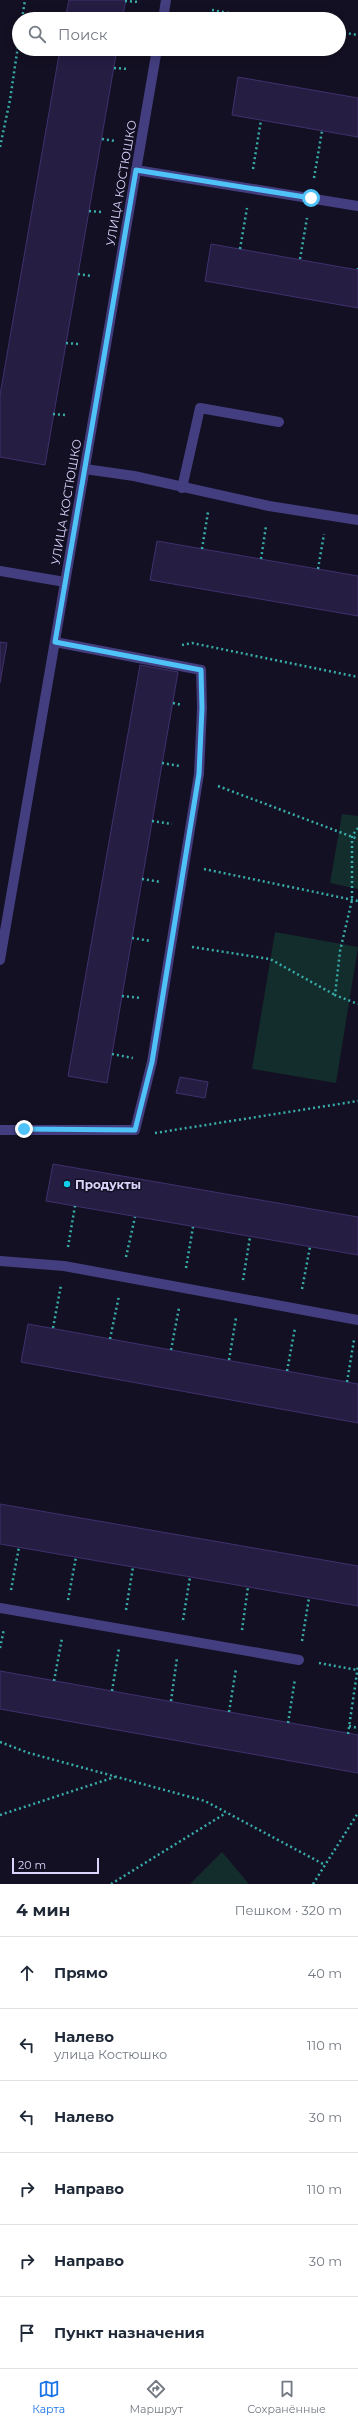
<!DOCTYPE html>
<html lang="ru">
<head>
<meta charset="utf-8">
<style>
  body { margin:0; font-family:Montserrat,sans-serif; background:#f2f2f3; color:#1f2937 }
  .scale { position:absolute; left:12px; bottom:10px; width:87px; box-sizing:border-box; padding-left:4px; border:2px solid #dad5fc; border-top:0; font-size:11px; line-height:14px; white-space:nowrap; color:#dad5fc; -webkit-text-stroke:3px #141023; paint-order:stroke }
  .stop { position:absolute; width:12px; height:12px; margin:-9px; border:3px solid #4fc3f7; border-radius:50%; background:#fff }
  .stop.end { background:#4fc3f7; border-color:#fff; box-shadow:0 1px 4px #0008 }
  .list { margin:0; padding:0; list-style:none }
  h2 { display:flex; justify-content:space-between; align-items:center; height:52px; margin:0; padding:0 16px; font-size:17px }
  h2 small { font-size:13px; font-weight:400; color:#747a83 }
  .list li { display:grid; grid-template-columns:26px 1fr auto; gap:12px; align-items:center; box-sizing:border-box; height:72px; padding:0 16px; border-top:1px solid #e0e1e3 }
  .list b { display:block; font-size:15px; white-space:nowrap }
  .list p { margin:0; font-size:13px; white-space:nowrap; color:#747a83 }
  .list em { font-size:13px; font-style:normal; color:#747a83 }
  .icon { flex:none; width:22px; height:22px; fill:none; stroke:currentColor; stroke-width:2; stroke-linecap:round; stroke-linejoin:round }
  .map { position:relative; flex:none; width:358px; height:1884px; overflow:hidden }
  .search { position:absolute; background:#fff; box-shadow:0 2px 10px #0003; left:12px; right:12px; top:12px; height:44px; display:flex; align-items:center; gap:10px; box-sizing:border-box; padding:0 14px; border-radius:22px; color:#747a83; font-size:15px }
  .sheet { height:484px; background:#fff }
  nav { display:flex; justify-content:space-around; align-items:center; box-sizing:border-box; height:56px; border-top:1px solid #e0e1e3; background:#fff; font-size:11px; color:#747a83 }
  nav a { display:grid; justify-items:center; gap:2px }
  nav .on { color:#1a73e8 }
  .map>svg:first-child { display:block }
  .green { fill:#132c2c }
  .building { fill:#261d43; stroke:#3f316d }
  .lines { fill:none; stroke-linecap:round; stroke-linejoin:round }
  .path { stroke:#37adaa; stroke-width:2.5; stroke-dasharray:2 3; stroke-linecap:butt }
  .lane { stroke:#433e7f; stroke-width:10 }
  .street { stroke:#433e7f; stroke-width:10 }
  .route { stroke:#4fc3f7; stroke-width:5 }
  .poi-dot { fill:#10cfec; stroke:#141023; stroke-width:1.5 }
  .labels { text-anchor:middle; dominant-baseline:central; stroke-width:3; stroke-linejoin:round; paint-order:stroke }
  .street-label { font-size:12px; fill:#dad5fc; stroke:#141023 }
  .poi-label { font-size:12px; font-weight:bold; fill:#dad5fc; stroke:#141023; text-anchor:start }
</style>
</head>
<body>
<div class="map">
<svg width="358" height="1884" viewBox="0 0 358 1884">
  <rect width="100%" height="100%" fill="#141023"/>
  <g class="green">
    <path d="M342,814L358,816V889L330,883Z"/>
    <path d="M275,932L358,947L336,1083L252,1069Z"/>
    <path d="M222,1852L249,1884H190Z"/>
  </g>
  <g class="building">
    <path d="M69,0H126L122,19H65Z"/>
    <path d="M60,49H117L45,465L0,457V395Z"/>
    <path d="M238,77L358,98V137L232,115Z"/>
    <path d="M211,244L358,270V308L205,281Z"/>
    <path d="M157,541L358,576V616L150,580Z"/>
    <path d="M0,642L7,643L0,683Z"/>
    <path d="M140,665L178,672L107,1083L68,1076Z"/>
    <path d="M180,1077L208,1082L205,1098L176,1093Z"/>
    <path d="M53,1164L358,1217V1255L46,1201Z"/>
    <path d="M28,1324L358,1384V1423L21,1362Z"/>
    <path d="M0,1504L358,1566V1606L0,1544Z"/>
    <path d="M0,1671L358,1735V1773L0,1709Z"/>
  </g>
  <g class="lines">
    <g class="path">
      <path d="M125,1L140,2"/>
      <path d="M212,10L262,19"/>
      <path d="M22,19L25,0"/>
      <path d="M339,32L358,35"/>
      <path d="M114,68L128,69"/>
      <path d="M102,139L115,141"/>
      <path d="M0,147L10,100L19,39"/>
      <path d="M253,169L261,120"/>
      <path d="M314,178L322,131"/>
      <path d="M89,211L102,212"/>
      <path d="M240,249L247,208"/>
      <path d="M300,259L307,218"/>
      <path d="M358,269V268"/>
      <path d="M78,274L91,276"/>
      <path d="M66,343L79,344"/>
      <path d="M53,414L66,415"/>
      <path d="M202,549L208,512"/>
      <path d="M261,559L266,526"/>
      <path d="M318,569L324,534"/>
      <path d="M182,645L192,643L358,677"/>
      <path d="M173,703L182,705"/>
      <path d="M162,763L180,766"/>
      <path d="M218,786L358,839"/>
      <path d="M152,821L172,824"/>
      <path d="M358,828L352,836V900L340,951L335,995L358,1004"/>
      <path d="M204,869L358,901"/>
      <path d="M142,879L161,882"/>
      <path d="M132,938L151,941"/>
      <path d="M192,947L270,959L335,995"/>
      <path d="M122,996L141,998"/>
      <path d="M112,1054L133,1058"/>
      <path d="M155,1133L358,1101"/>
      <path d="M68,1247L75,1206"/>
      <path d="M126,1257L135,1217"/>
      <path d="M186,1268L193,1227"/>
      <path d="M243,1280L250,1237"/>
      <path d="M302,1289L310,1247"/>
      <path d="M53,1328L61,1285"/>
      <path d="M110,1339L119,1296"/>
      <path d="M171,1350L179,1308"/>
      <path d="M229,1360L236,1318"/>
      <path d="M287,1371L295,1328"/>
      <path d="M347,1382L354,1340"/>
      <path d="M11,1590L19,1547"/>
      <path d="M68,1600L76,1557"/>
      <path d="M126,1610L133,1567"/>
      <path d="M183,1620L190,1577"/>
      <path d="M242,1630L248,1587"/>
      <path d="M302,1641L309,1598"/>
      <path d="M0,1648L4,1629"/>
      <path d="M319,1663L357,1670"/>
      <path d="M54,1681L62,1638"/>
      <path d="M112,1691L119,1648"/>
      <path d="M171,1701L177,1658"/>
      <path d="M229,1712L236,1669"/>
      <path d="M288,1723L295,1679"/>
      <path d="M349,1726L358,1728"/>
      <path d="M348,1734L358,1666"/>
      <path d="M0,1742L29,1753L205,1801L325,1865"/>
      <path d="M0,1815L115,1777"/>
      <path d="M111,1884L226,1813"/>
      <path d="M313,1884L358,1813"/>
    </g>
    <g class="lane">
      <path d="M136,170L358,206"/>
      <path d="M85,469L134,476L269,506L358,520"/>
      <path d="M182,488L200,408L279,422"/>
      <path d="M0,571L65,582"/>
      <path d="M0,1130H135L152,1062L199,774L202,708L201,670L55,642"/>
      <path d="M0,1261L64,1266L358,1320"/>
      <path d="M0,1608L299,1660"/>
    </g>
    <g class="street">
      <path d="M163,19L166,0"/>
      <path d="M0,960L157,49"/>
    </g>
  </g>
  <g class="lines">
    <path class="route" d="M24,1129L135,1130L152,1062L199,774L202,708L201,670L55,642L136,170L311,198"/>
  </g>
  <circle class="poi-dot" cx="67" cy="1184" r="4"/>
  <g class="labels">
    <g class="street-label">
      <text transform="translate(121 183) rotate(-80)">УЛИЦА КОСТЮШКО</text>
      <text transform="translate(66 502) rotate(-80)">УЛИЦА КОСТЮШКО</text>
    </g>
    <g class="poi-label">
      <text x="75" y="1184">Продукты</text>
    </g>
  </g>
</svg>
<div class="scale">20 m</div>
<div class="stop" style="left:311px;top:198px"></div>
<div class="stop end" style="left:24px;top:1129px"></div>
<div class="search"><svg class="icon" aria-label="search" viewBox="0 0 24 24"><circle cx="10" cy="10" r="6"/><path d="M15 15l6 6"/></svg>Поиск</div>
</div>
<section class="sheet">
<h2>4 мин<small>Пешком · 320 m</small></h2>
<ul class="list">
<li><svg class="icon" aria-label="ahead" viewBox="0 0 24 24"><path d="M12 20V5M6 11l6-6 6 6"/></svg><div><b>Прямо</b></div><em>40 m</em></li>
<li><svg class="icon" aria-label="left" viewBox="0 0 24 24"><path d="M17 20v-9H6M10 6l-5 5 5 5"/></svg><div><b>Налево</b><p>улица Костюшко</p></div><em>110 m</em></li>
<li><svg class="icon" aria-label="left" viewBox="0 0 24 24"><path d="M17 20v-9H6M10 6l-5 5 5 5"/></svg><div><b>Налево</b></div><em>30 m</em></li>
<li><svg class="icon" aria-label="right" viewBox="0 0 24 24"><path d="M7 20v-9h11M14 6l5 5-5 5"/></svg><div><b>Направо</b></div><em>110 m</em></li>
<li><svg class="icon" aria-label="right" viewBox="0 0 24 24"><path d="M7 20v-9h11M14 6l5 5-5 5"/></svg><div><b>Направо</b></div><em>30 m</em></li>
<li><svg class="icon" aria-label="arrive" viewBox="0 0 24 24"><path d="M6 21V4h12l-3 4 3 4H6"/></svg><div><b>Пункт назначения</b></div></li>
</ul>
</section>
<nav>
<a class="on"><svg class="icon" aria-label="map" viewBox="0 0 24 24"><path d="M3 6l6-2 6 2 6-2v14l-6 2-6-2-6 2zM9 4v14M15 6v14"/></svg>Карта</a>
<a><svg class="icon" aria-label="directions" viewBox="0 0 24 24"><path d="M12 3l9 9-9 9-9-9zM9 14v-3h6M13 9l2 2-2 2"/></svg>Маршрут</a>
<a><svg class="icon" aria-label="saved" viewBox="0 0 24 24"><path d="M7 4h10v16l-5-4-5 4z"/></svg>Сохранённые</a>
</nav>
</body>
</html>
